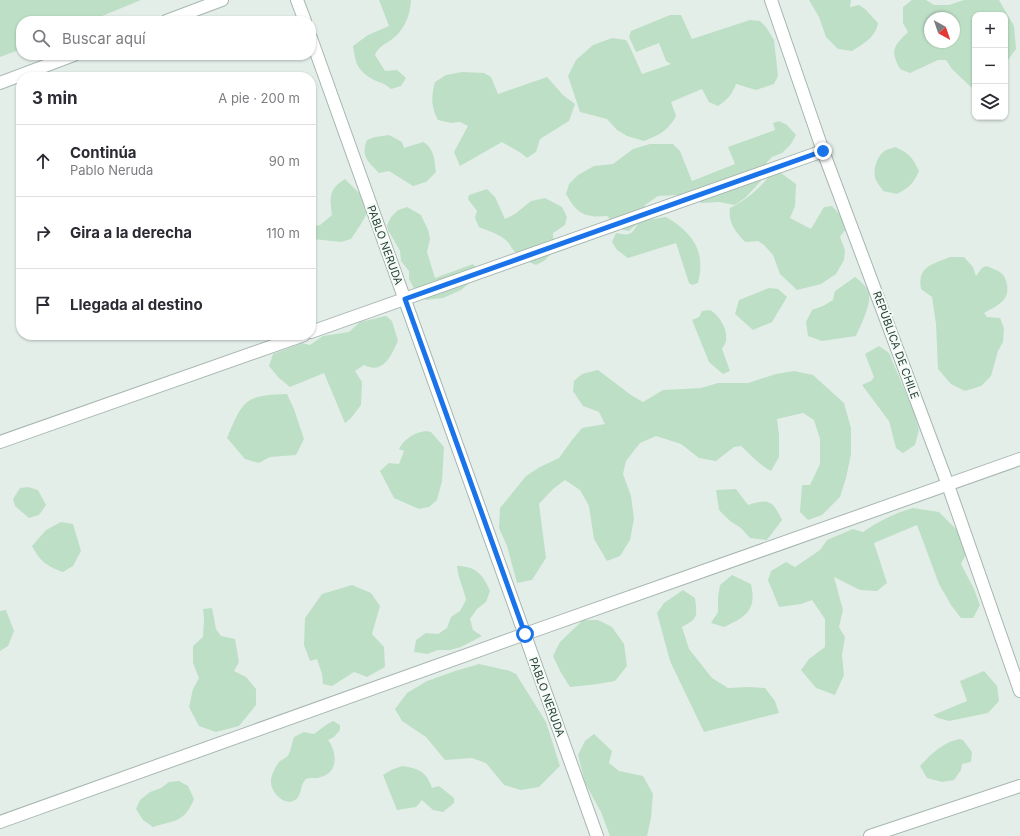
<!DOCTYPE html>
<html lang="es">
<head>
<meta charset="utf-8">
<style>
  body { margin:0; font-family:Inter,sans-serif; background:#f7f7f7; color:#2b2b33 }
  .controls { position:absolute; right:12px; top:12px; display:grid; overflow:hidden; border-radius:8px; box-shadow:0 1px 3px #0004 }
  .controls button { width:36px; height:36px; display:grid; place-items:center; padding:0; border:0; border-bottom:1px solid #e1e1e2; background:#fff; color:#2b2b33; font:20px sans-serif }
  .compass { position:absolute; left:924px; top:12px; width:36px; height:36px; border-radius:50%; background:#fff; box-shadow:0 1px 3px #0004; rotate:140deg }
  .stop { position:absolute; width:12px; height:12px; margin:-9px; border:3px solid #1a73e8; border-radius:50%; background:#fff }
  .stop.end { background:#1a73e8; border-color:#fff; box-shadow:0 1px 4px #0008 }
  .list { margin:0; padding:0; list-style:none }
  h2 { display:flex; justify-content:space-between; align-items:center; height:52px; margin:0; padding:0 16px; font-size:17px }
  h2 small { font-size:13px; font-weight:400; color:#7c7c81 }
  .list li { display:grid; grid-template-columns:26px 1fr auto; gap:12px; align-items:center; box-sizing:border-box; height:72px; padding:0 16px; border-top:1px solid #e1e1e2 }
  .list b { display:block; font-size:15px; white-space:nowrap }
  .list p { margin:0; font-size:13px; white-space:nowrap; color:#7c7c81 }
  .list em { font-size:13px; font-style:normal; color:#7c7c81 }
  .icon { flex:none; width:22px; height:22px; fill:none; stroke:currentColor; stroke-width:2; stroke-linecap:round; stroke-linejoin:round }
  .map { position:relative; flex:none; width:1020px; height:836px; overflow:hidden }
  .search { position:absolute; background:#fff; box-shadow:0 1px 3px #0004; left:16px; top:16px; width:300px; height:44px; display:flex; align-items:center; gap:10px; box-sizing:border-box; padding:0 14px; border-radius:16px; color:#7c7c81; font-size:15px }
  .panel { position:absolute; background:#fff; box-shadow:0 1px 3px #0004; left:16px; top:72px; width:300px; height:268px; border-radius:16px }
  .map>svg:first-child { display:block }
  .green { fill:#bddfc5; fill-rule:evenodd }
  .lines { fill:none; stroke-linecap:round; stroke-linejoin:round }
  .minor-casing { stroke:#a6b6b0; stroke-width:14 }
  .minor { stroke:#fff; stroke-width:12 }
  .route { stroke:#1a73e8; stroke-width:5 }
  .labels { text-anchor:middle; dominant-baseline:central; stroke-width:4; stroke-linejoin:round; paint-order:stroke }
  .street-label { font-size:11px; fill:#234037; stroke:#f5faf7 }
</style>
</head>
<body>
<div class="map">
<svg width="1020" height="836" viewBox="0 0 1020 836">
  <rect width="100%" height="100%" fill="#e4eee9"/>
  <g class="green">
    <path d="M0,0H141L90,21H21V49L0,57Z"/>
    <path d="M379,0H411V1C410,16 404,31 391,40C384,45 378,47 375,55L385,71L397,70L406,78L401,86L391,89C386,84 381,83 374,80C357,70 356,65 353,46L368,35L389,26Z"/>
    <path d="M809,0H851L850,7L859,5L865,9L878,23C876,37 863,44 852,51L838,49L826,37L819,17Z"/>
    <path d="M912,0H926L934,5H949L964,0H999L1014,26L1016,49L1005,64V15H975V89L972,88L952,69L946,60H938L910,73L900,69C890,50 893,47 908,32L903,23V7ZM930,18H954V42H930Z"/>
    <path d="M670,15H681L692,39L750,20L760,21L766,27L774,40L778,76L774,84L756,90L736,84C732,95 727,100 718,106L709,102L702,89L671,102L676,116C668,131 659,135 644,141L627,136L617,130L607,119L580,112L568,76L576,60L593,45L612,38L626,40L630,47L642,74L671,64L666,61L659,43L636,52L629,37L631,31Z"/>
    <path d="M462,72L484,73L491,77L498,94L547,77L563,95L575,104L569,121L540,139L536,152L527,158L521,153L502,142L460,166L454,152L468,126L460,122L451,123L438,120C431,106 431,97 435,82L446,75Z"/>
    <path d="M779,121L787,125L796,135L791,144L782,153L772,157L767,162L761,181L745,198L735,205L719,202L702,203L679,195L658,196L645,205L639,221L666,217C693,233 706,251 698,283L692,285L689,283L676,243L628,258L617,250L612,242L616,233C629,236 632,235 638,223L629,231C618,230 614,223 607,216C585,218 577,214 566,194L569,184L578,175L594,166L613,164L633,149L650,144H673L680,151L692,181L735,164L728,147L775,130L773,123Z"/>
    <path d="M389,135L402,142L404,148L423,142C435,149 434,160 436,172L426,182L413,186L389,171L379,173C369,162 360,157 367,140L375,137Z"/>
    <path d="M895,147C909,153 913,158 919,171C913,184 910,187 897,194L883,191C881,187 877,183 876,180C872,171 877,155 886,150C889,149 893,148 895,147Z"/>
    <path d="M781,173L796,184L795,206L790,218L811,229L824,207L832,206L840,215L845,230L840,237L845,250L844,260L836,274L821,284L797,290L780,274L773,255L764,245L758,241L745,242C735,231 728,223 730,208C747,200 760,188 771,174Z"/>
    <path d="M345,179L359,193L369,210L361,224L351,239L341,242L313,239L311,242V227L320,225L332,215C330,197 328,190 345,179Z"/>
    <path d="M487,189L495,197L505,219L515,214L531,201L545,198L562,207L567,217L565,225L553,233L554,251L544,261L536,265C529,262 519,257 514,251C511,248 510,244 507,241C496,232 490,232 479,227L475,218L477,211L468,199L469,195Z"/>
    <path d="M407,207L421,215L428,230L430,239L427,252L435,278L473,264L475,266L473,280L461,290L443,298L426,300L416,292L409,279V271L401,261L400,251L388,230L387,225L391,217L398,210Z"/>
    <path d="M950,257H964L973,267L976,276L982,268L986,266C991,268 999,270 1003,275C1007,280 1009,290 1006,296C1003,304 991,309 984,313L987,317L1000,318L1004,328L1003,342L998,351L991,376L981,386L965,391L951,384L938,369L936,324L932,297L921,289C917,266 933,264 950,257Z"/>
    <path d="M855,277C860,281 868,287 869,294C871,305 861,325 856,336L822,341L808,336L806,322L812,310L823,306L833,300L835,291Z"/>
    <path d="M769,288L778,289L787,297L772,322L753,330L735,314L739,300Z"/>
    <path d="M710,310C719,315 728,329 726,340C726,343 723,347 722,349L730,371L723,374L709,362L692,320L699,317L702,311Z"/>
    <path d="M386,316L392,321L398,341C391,356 383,375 364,365L355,371L362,382L361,405L351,418L345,423L324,373L290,387L279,378L269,366L273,354L302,343L310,345L323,336L349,332L360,322Z"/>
    <path d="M879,346L889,353L913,410L919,430L915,445L903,453L896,448L889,421L862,385L871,381L874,377L865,354Z"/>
    <path d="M598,370L631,395L643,402L663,390L701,388L718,383H748L776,374L794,371L813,375L844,403L851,428V454L846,478L840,497L822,515L808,520L800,512L802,485H810L820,464V439L814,420L803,413L777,419L779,435V457L771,471C759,465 751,455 741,446L734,447L716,461L699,458L681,444L656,436L640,443L626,461L623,474L631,496L634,519L630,540L620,556L607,561L594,539L589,506L580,490L565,480L553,489L539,504L546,558L532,580L517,583L507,546L499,528L500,508L526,476L540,467L559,458L572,440L582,428L605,424L599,412L583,406L573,391L574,381L582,374Z"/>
    <path d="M287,394L294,409L304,439L296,455L270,457L259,463L245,459L227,438C243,400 245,395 287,394Z"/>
    <path d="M426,431L431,432L444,447L442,481L437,500L429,507L419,509L394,498L380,471L389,463L399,464L404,451L399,449C404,439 415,432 426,431Z"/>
    <path d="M28,487L38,490L46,505L39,515L29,518L15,506L13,499L20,488Z"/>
    <path d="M736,489L748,505C769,498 773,501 782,520L767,540L750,538L741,528L730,521L719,510L716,490Z"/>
    <path d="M913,508L939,512L957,530L966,554L961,564L974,589L980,605L973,618H961L951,605L939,584L917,525L874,543L887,583L877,591L860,590L834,577L843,610L839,627L845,637L842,655L844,675L835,695L816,688L801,670L809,659L825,647V619L812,600L801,604L779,607L768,580L771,571L786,562L795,567L820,550L827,540L853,529L863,532C879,521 895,513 913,508Z"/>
    <path d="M61,522L73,524L81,551L73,566L63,572C46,566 40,561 32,546L46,530Z"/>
    <path d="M457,566C475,566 483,574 490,591L486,602L477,609L470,619L473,630L482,636L461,647L450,650H438L427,654L414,652L416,640L426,633L438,634L447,628L451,617L460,611L466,600C464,589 458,578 457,566Z"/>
    <path d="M732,575L751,584C757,610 746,617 724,627L711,623L718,612V597L720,585Z"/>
    <path d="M352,585L371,593L380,606L372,634L384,647L385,667L367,677L354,672L332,686L323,684L322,674L317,659L310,661L304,645L305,618L322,594Z"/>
    <path d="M683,590L695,598C697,616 699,618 682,627L689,649L712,678L728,688L750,687L765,688L775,701L779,713L704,732L670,661L657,613L664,603Z"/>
    <path d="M212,608L216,629L221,636L235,639L239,662L234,671L246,677L256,689V705L239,726L216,732L199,726L189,707L193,689L199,678L193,663V646L203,637L204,618L203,609Z"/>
    <path d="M6,610L14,631L8,646L0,651V611Z"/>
    <path d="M583,620H598L612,627L624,644L627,666L615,681L598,684L570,687L560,671L553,656L560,642Z"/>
    <path d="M479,664L510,671L516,674L546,722L560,766L539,787L521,790L504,785L486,763L472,758L445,760L426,737L402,721L395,709L407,693L427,681L455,671Z"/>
    <path d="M984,671L997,686L999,701L988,713L949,721L938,718L933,715L967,701L960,681Z"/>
    <path d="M333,721L340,725V730L334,737L328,740C337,752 339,772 321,777C316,779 310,777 306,779C300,784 302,796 295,800C285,807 270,792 271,781C271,776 276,765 279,762C282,759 287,758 289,754C291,749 292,742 294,737L304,732L314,734L326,725Z"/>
    <path d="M594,734L612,751L609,763L619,771L643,776L653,794L651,818L647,836H610L601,812L585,783L578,755L585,741Z"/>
    <path d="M960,739L963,740L972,752L971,762L962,764L961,770L954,780L942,782L927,778L920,766C930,755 944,741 960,739Z"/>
    <path d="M402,766C418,768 427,772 432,788L439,786L454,798V803L443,812L433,810L422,800L416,807L397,810L383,775L391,770Z"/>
    <path d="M179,781L188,786L194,799C184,823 175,820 153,827L143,820L136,809L140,800L150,792L161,788L169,782Z"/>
  </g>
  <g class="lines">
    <defs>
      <g id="minor">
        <path d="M297,0L305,21"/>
        <path d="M771,0L823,151L948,485L1020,691"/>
        <path d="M166,21L222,0"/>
        <path d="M311,38L597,836"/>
        <path d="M0,83L74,55"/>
        <path d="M311,332L823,151"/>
        <path d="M0,442L304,335"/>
        <path d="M0,822L525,634L1020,459"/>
        <path d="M870,836L1020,786"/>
      </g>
    </defs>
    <use href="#minor" class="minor-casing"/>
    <use href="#minor" class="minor"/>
  </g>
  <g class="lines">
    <path class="route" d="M525,634L405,299L823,151"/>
  </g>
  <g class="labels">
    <g class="street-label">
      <text transform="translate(385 245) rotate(70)">PABLO NERUDA</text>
      <text transform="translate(896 345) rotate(70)">REPÚBLICA DE CHILE</text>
      <text transform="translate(547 697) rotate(70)">PABLO NERUDA</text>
    </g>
  </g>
</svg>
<div class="controls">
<button>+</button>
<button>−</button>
<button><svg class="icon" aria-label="layers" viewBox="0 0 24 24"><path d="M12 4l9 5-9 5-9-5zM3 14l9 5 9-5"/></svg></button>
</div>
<svg class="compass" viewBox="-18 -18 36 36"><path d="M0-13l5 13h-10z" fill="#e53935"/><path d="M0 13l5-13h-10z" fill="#7c7c81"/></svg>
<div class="stop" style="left:525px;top:634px"></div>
<div class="stop end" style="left:823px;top:151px"></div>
<div class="search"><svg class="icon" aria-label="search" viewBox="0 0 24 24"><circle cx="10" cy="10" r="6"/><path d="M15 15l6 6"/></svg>Buscar aquí</div>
<section class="panel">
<h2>3 min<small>A pie · 200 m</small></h2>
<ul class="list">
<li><svg class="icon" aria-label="ahead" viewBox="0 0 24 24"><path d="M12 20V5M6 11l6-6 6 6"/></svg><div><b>Continúa</b><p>Pablo Neruda</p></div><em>90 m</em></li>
<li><svg class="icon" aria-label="right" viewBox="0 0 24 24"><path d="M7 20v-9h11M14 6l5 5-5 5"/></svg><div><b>Gira a la derecha</b></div><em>110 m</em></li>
<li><svg class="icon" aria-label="arrive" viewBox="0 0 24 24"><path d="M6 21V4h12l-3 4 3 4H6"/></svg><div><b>Llegada al destino</b></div></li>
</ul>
</section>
</div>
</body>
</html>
